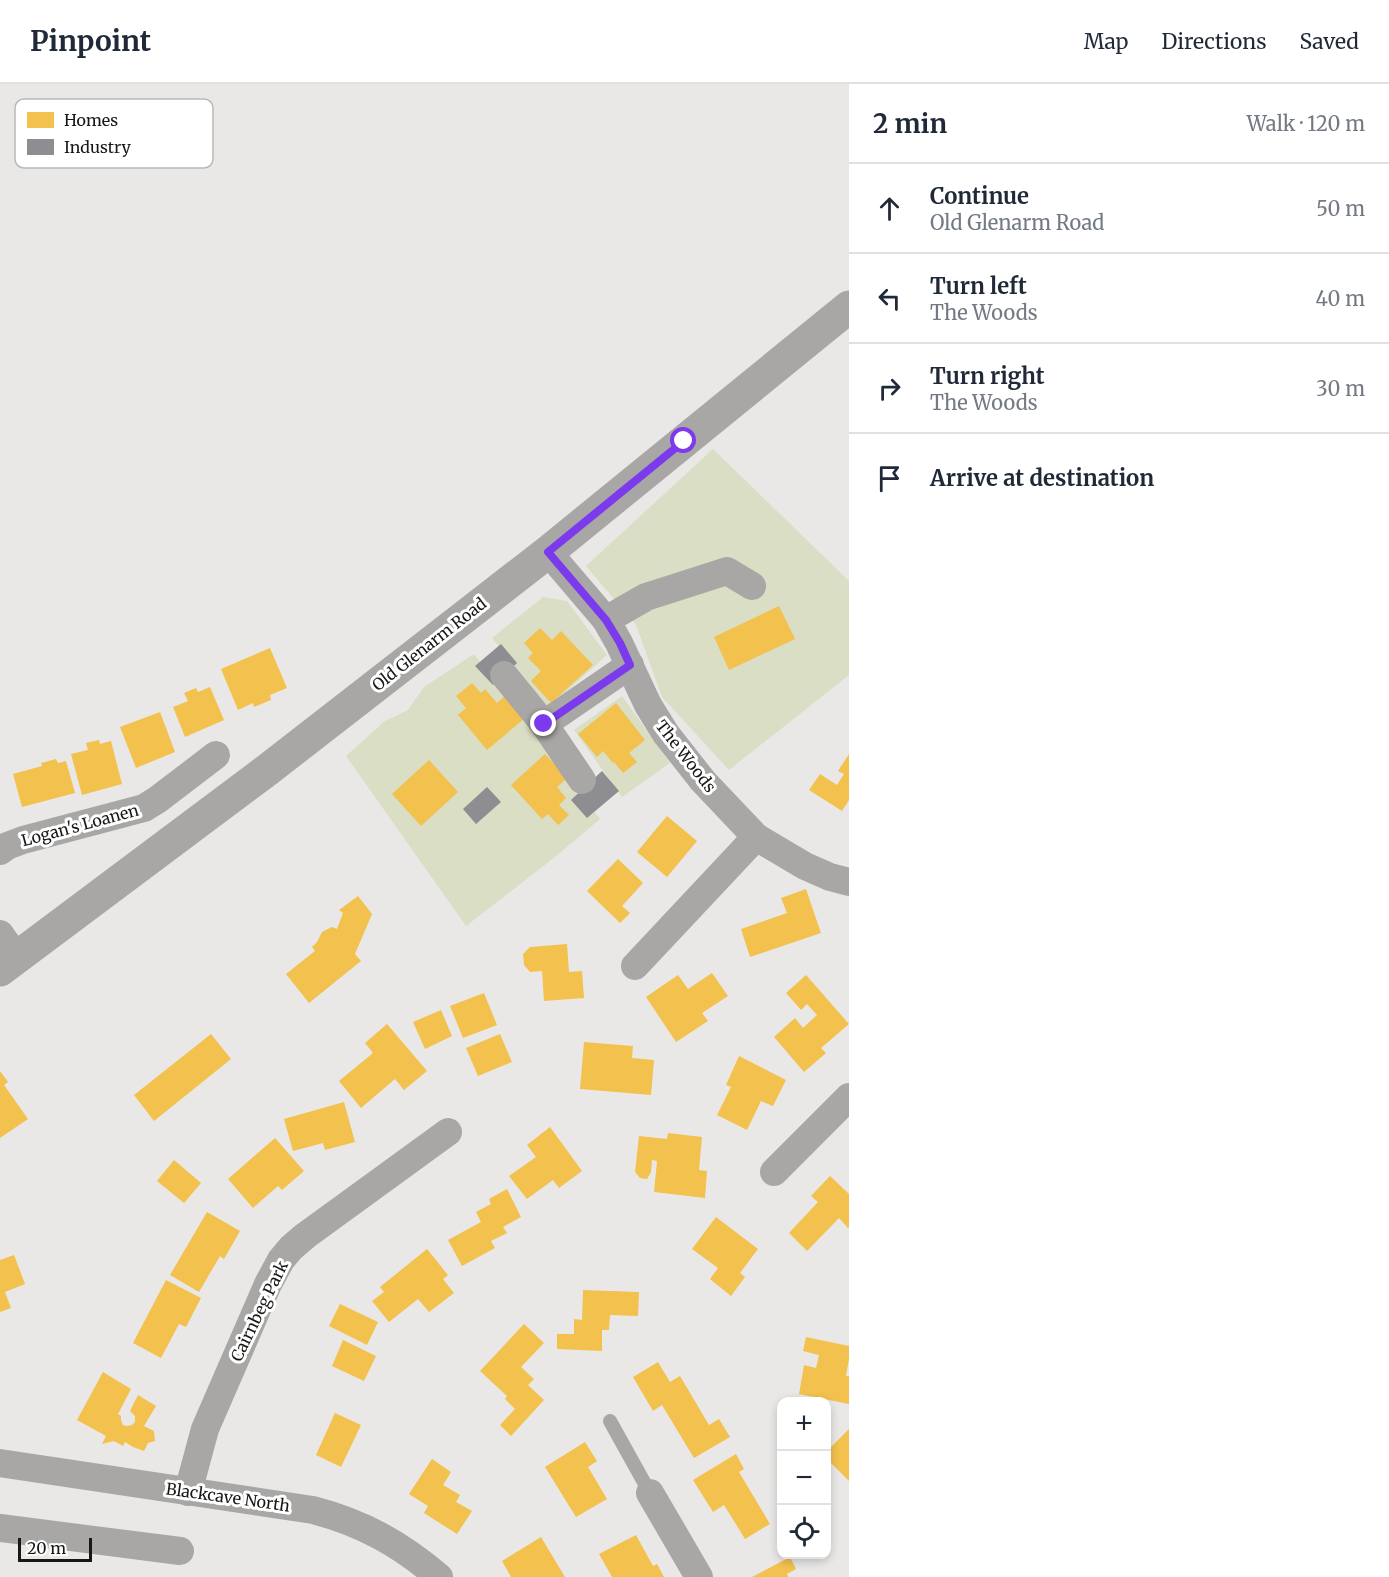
<!DOCTYPE html>
<html lang="en">
<head>
<meta charset="utf-8">
<style>
  body { margin:0; font-family:Merriweather,serif; background:#f2f2f3; color:#1f2937 }
  .controls { position:absolute; right:18px; bottom:18px; display:grid; overflow:hidden; border-radius:12px; box-shadow:0 3px 9px #0003 }
  .controls button { width:54px; height:54px; display:grid; place-items:center; padding:0; border:0; border-bottom:2px solid #e0e1e3; background:#fff; color:#1f2937; font:30px sans-serif }
  .scale { position:absolute; left:18px; bottom:15px; width:74px; box-sizing:border-box; padding-left:6px; border:3px solid #181716; border-top:0; font-size:16px; line-height:21px; white-space:nowrap; color:#181716; -webkit-text-stroke:4px #fff; paint-order:stroke }
  .stop { position:absolute; width:18px; height:18px; margin:-14px; border:4px solid #7c3aed; border-radius:50%; background:#fff }
  .stop.end { background:#7c3aed; border-color:#fff; box-shadow:0 2px 6px #0008 }
  .list { margin:0; padding:0; list-style:none }
  h2 { display:flex; justify-content:space-between; align-items:center; height:78px; margin:0; padding:0 24px; font-size:26px }
  h2 small { font-size:20px; font-weight:400; color:#747a83 }
  .list li { display:grid; grid-template-columns:39px 1fr auto; gap:18px; align-items:center; box-sizing:border-box; height:90px; padding:0 24px; border-top:2px solid #e0e1e3 }
  .list b { display:block; font-size:22px; white-space:nowrap }
  .list p { margin:0; font-size:20px; white-space:nowrap; color:#747a83 }
  .list em { font-size:20px; font-style:normal; color:#747a83 }
  .icon { flex:none; width:33px; height:33px; fill:none; stroke:currentColor; stroke-width:2; stroke-linecap:round; stroke-linejoin:round }
  .map { position:relative; flex:none; width:849px; height:1493px; overflow:hidden }
  header { display:flex; align-items:center; gap:36px; box-sizing:border-box; height:84px; padding:0 30px; background:#fff; border-bottom:2px solid #e0e1e3 }
  header strong { font-size:28px }
  nav { display:flex; gap:33px; margin-inline-start:auto; font-size:21px }
  main { display:flex }
  aside { flex:1; background:#fff }
  .map>svg:first-child { display:block }
  .green { fill:#d9dec4 }
  .homes { fill:#f2c14e }
  .industry { fill:#8d8d92 }
  .lines { fill:none; stroke-linecap:round; stroke-linejoin:round }
  .service { stroke:#a8a7a5; stroke-width:14 }
  .minor { stroke:#a8a7a5; stroke-width:28 }
  .tertiary { stroke:#a8a7a5; stroke-width:33 }
  .route { stroke:#7c3aed; stroke-width:8 }
  .labels { text-anchor:middle; dominant-baseline:central; stroke-width:6; stroke-linejoin:round; paint-order:stroke }
  .street-label { font-size:16px; fill:#181716; stroke:#fff }
  .key { fill:#fff; stroke:#bab9b9; stroke-width:1.5 }
  .key-label { font-size:16px; fill:#181716 }
</style>
</head>
<body>
<header>
<strong>Pinpoint</strong>
<nav><a>Map</a><a>Directions</a><a>Saved</a></nav>
</header>
<main>
<div class="map">
<svg width="849" height="1493" viewBox="0 0 849 1493">
  <rect width="100%" height="100%" fill="#eae8e6"/>
  <g class="green">
    <path d="M713,365L849,497V591L729,686L662,613L636,541L586,482Z"/>
    <path d="M543,513L567,517L607,571L548,624L492,554Z"/>
    <path d="M474,570L600,735L555,773L466,842L346,672L385,637L408,626L424,603Z"/>
    <path d="M622,612L670,679L622,713L574,646Z"/>
  </g>
  <g class="homes">
    <path d="M779,522L795,555L729,586L714,553Z"/>
    <path d="M540,544L552,556L561,547L593,581L551,619L531,597L541,587L528,574L533,569L524,559Z"/>
    <path d="M270,564L287,604L270,611L271,616L254,623L253,619L238,626L221,585Z"/>
    <path d="M472,599L481,609L485,605L497,619L506,611L525,634L487,666L458,631L466,624L456,612Z"/>
    <path d="M210,603L224,636L185,653L173,623L188,617L184,609L196,604L198,608Z"/>
    <path d="M616,619L645,656L629,669L637,678L623,689L614,678L613,679L603,667L597,673L578,650Z"/>
    <path d="M160,628L175,668L136,684L120,643Z"/>
    <path d="M99,656L100,660L111,657L122,700L82,711L71,670L88,666L86,659Z"/>
    <path d="M545,670L567,694L557,703L566,714L559,721L569,731L558,741L548,730L542,735L511,701Z"/>
    <path d="M849,670V716L842,727L809,706L820,690L837,701L844,690L838,687Z"/>
    <path d="M56,675L58,679L66,677L75,709L22,723L13,690L42,682L41,679Z"/>
    <path d="M429,676L458,708L421,742L392,710Z"/>
    <path d="M667,732L697,757L667,793L637,768Z"/>
    <path d="M618,775L643,799L622,822L630,829L620,839L587,807Z"/>
    <path d="M806,805L821,849L750,873L741,845L787,829L781,814Z"/>
    <path d="M358,812L372,830L355,870L361,877L309,919L286,890L315,867L312,863L317,858L322,848L332,843L337,845L343,829L339,826Z"/>
    <path d="M567,860L569,888L582,887L584,914L544,917L542,887L530,888L524,881L523,870L530,863Z"/>
    <path d="M712,889L728,912L702,929L708,937L676,958L646,913L678,891L688,905Z"/>
    <path d="M806,891L849,940L821,964L826,969L804,988L774,953L795,934L803,944L817,931L807,920L801,926L786,909Z"/>
    <path d="M484,909L497,941L463,954L450,922Z"/>
    <path d="M441,926L452,952L425,965L413,938Z"/>
    <path d="M387,940L427,987L404,1006L395,995L361,1024L339,997L373,969L365,959Z"/>
    <path d="M211,950L231,975L154,1037L134,1011Z"/>
    <path d="M500,950L512,978L478,992L466,964Z"/>
    <path d="M584,958L633,962L632,974L654,976L651,1011L580,1005Z"/>
    <path d="M739,972L786,996L773,1022L761,1017L747,1046L717,1031L731,1003L726,1001Z"/>
    <path d="M0,987L8,998L4,1001L28,1035L0,1054Z"/>
    <path d="M344,1018L355,1058L325,1066L323,1059L293,1067L284,1035Z"/>
    <path d="M550,1043L582,1087L559,1104L553,1096L527,1115L509,1092L536,1073L527,1061Z"/>
    <path d="M668,1049L702,1053L699,1086L707,1087L705,1114L654,1108L657,1077L652,1076L651,1088L647,1095L640,1094L635,1088L639,1052L667,1055Z"/>
    <path d="M275,1054L304,1087L282,1106L278,1102L253,1124L228,1095Z"/>
    <path d="M174,1076L201,1099L184,1119L157,1097Z"/>
    <path d="M830,1092L849,1110V1143L848,1144L839,1134L807,1167L789,1149L818,1118L811,1112Z"/>
    <path d="M507,1105L521,1133L503,1143L507,1149L491,1157L495,1164L462,1182L448,1156L481,1138L476,1128L491,1120L489,1115Z"/>
    <path d="M207,1128L240,1147L224,1175L220,1172L199,1208L170,1191Z"/>
    <path d="M716,1133L758,1165L740,1189L745,1193L731,1212L710,1195L718,1184L692,1165Z"/>
    <path d="M427,1165L448,1191L443,1195L454,1209L429,1228L418,1215L389,1238L372,1217L384,1208L380,1203Z"/>
    <path d="M14,1171L25,1200L5,1208L11,1224L0,1228V1176Z"/>
    <path d="M166,1196L201,1214L186,1243L179,1240L161,1274L133,1259Z"/>
    <path d="M583,1206L639,1208L638,1232L610,1231L609,1246H602V1267L557,1265V1250H574V1235L582,1236Z"/>
    <path d="M340,1220L378,1238L367,1261L329,1242Z"/>
    <path d="M524,1240L544,1259L521,1283L534,1295L528,1301L544,1316L511,1352L500,1341L515,1325L505,1315L507,1312L480,1287Z"/>
    <path d="M806,1253L849,1262V1275L846,1292H849V1320L799,1310L804,1281L816,1284L819,1271L803,1267Z"/>
    <path d="M343,1256L376,1272L364,1297L332,1282Z"/>
    <path d="M658,1278L670,1298L680,1292L709,1341L719,1335L730,1353L694,1374L662,1321L653,1327L633,1293Z"/>
    <path d="M103,1288L131,1305L118,1330L121,1332V1336L123,1341L127,1342L132,1341L135,1338V1332L130,1327L138,1311L156,1322L144,1342L154,1347L155,1357L148,1359L144,1367L133,1363L125,1358L123,1362L114,1357L102,1360L106,1352L77,1336Z"/>
    <path d="M335,1329L361,1341L341,1383L316,1371Z"/>
    <path d="M849,1345V1397L826,1374V1368Z"/>
    <path d="M585,1358L597,1377L588,1383L607,1415L576,1433L545,1383Z"/>
    <path d="M736,1370L744,1385L739,1388L770,1440L745,1455L724,1421L713,1428L693,1396Z"/>
    <path d="M432,1375L451,1388L443,1401L460,1411L456,1418L472,1427L457,1450L424,1429L428,1422L409,1410Z"/>
    <path d="M636,1451L653,1482L657,1480L664,1493H612L599,1470Z"/>
    <path d="M541,1453L565,1493H511L502,1477Z"/>
    <path d="M790,1473L796,1485L787,1490L788,1493H752Z"/>
  </g>
  <g class="industry">
    <path d="M501,560L517,579L493,601L475,582Z"/>
    <path d="M602,687L619,707L587,734L571,716Z"/>
    <path d="M487,703L501,718L476,740L463,725Z"/>
  </g>
  <g class="lines">
    <path class="service" d="M610,1337L650,1409"/>
    <g class="minor">
      <path d="M548,468L606,536L619,559L648,621L666,650L703,697L756,753L805,782L830,793L849,798"/>
      <path d="M606,536L646,513L727,487L752,502"/>
      <path d="M504,591L544,640L582,696"/>
      <path d="M544,640L630,581"/>
      <path d="M0,767L7,762L23,756L144,724L157,716L216,671"/>
      <path d="M0,850L17,874"/>
      <path d="M635,882L756,753"/>
      <path d="M774,1088L849,1013"/>
      <path d="M0,1379L313,1426C363,1439 400,1460 439,1493"/>
      <path d="M188,1408L205,1345L268,1200L281,1176L291,1164L305,1152L448,1048"/>
      <path d="M650,1409L699,1493"/>
      <path d="M0,1444L180,1467"/>
    </g>
    <path class="tertiary" d="M0,886L266,687L548,468L849,223"/>
  </g>
  <g class="lines">
    <path class="route" d="M544,640L630,581L620,559L606,536L548,468L684,357"/>
  </g>
  <g class="labels">
    <g class="street-label">
      <text transform="translate(429 560) rotate(-38)">Old Glenarm Road</text>
      <text transform="translate(686 672) rotate(52)">The Woods</text>
      <text transform="translate(80 741) rotate(-15)">Logan's Loanen</text>
      <text transform="translate(259 1227) rotate(-64)">Cairnbeg Park</text>
      <text transform="translate(228 1413) rotate(8)">Blackcave North</text>
    </g>
  </g>
  <rect x="15" y="15" width="198" height="69" rx="9" class="key"/>
  <rect x="27" y="28" width="27" height="16" fill="#f2c14e"/>
  <rect x="27" y="55" width="27" height="16" fill="#8d8d92"/>
  <g class="key-label">
    <text x="64" y="42">Homes</text>
    <text x="64" y="69">Industry</text>
  </g>
</svg>
<div class="controls">
<button>+</button>
<button>−</button>
<button><svg class="icon" aria-label="locate" viewBox="0 0 24 24"><circle cx="12" cy="12" r="6"/><path d="M12 2v4M12 18v4M2 12h4M18 12h4"/></svg></button>
</div>
<div class="scale">20 m</div>
<div class="stop" style="left:684px;top:357px"></div>
<div class="stop end" style="left:544px;top:640px"></div>
</div>
<aside>
<h2>2 min<small>Walk · 120 m</small></h2>
<ul class="list">
<li><svg class="icon" aria-label="ahead" viewBox="0 0 24 24"><path d="M12 20V5M6 11l6-6 6 6"/></svg><div><b>Continue</b><p>Old Glenarm Road</p></div><em>50 m</em></li>
<li><svg class="icon" aria-label="left" viewBox="0 0 24 24"><path d="M17 20v-9H6M10 6l-5 5 5 5"/></svg><div><b>Turn left</b><p>The Woods</p></div><em>40 m</em></li>
<li><svg class="icon" aria-label="right" viewBox="0 0 24 24"><path d="M7 20v-9h11M14 6l5 5-5 5"/></svg><div><b>Turn right</b><p>The Woods</p></div><em>30 m</em></li>
<li><svg class="icon" aria-label="arrive" viewBox="0 0 24 24"><path d="M6 21V4h12l-3 4 3 4H6"/></svg><div><b>Arrive at destination</b></div></li>
</ul>
</aside>
</main>
</body>
</html>
